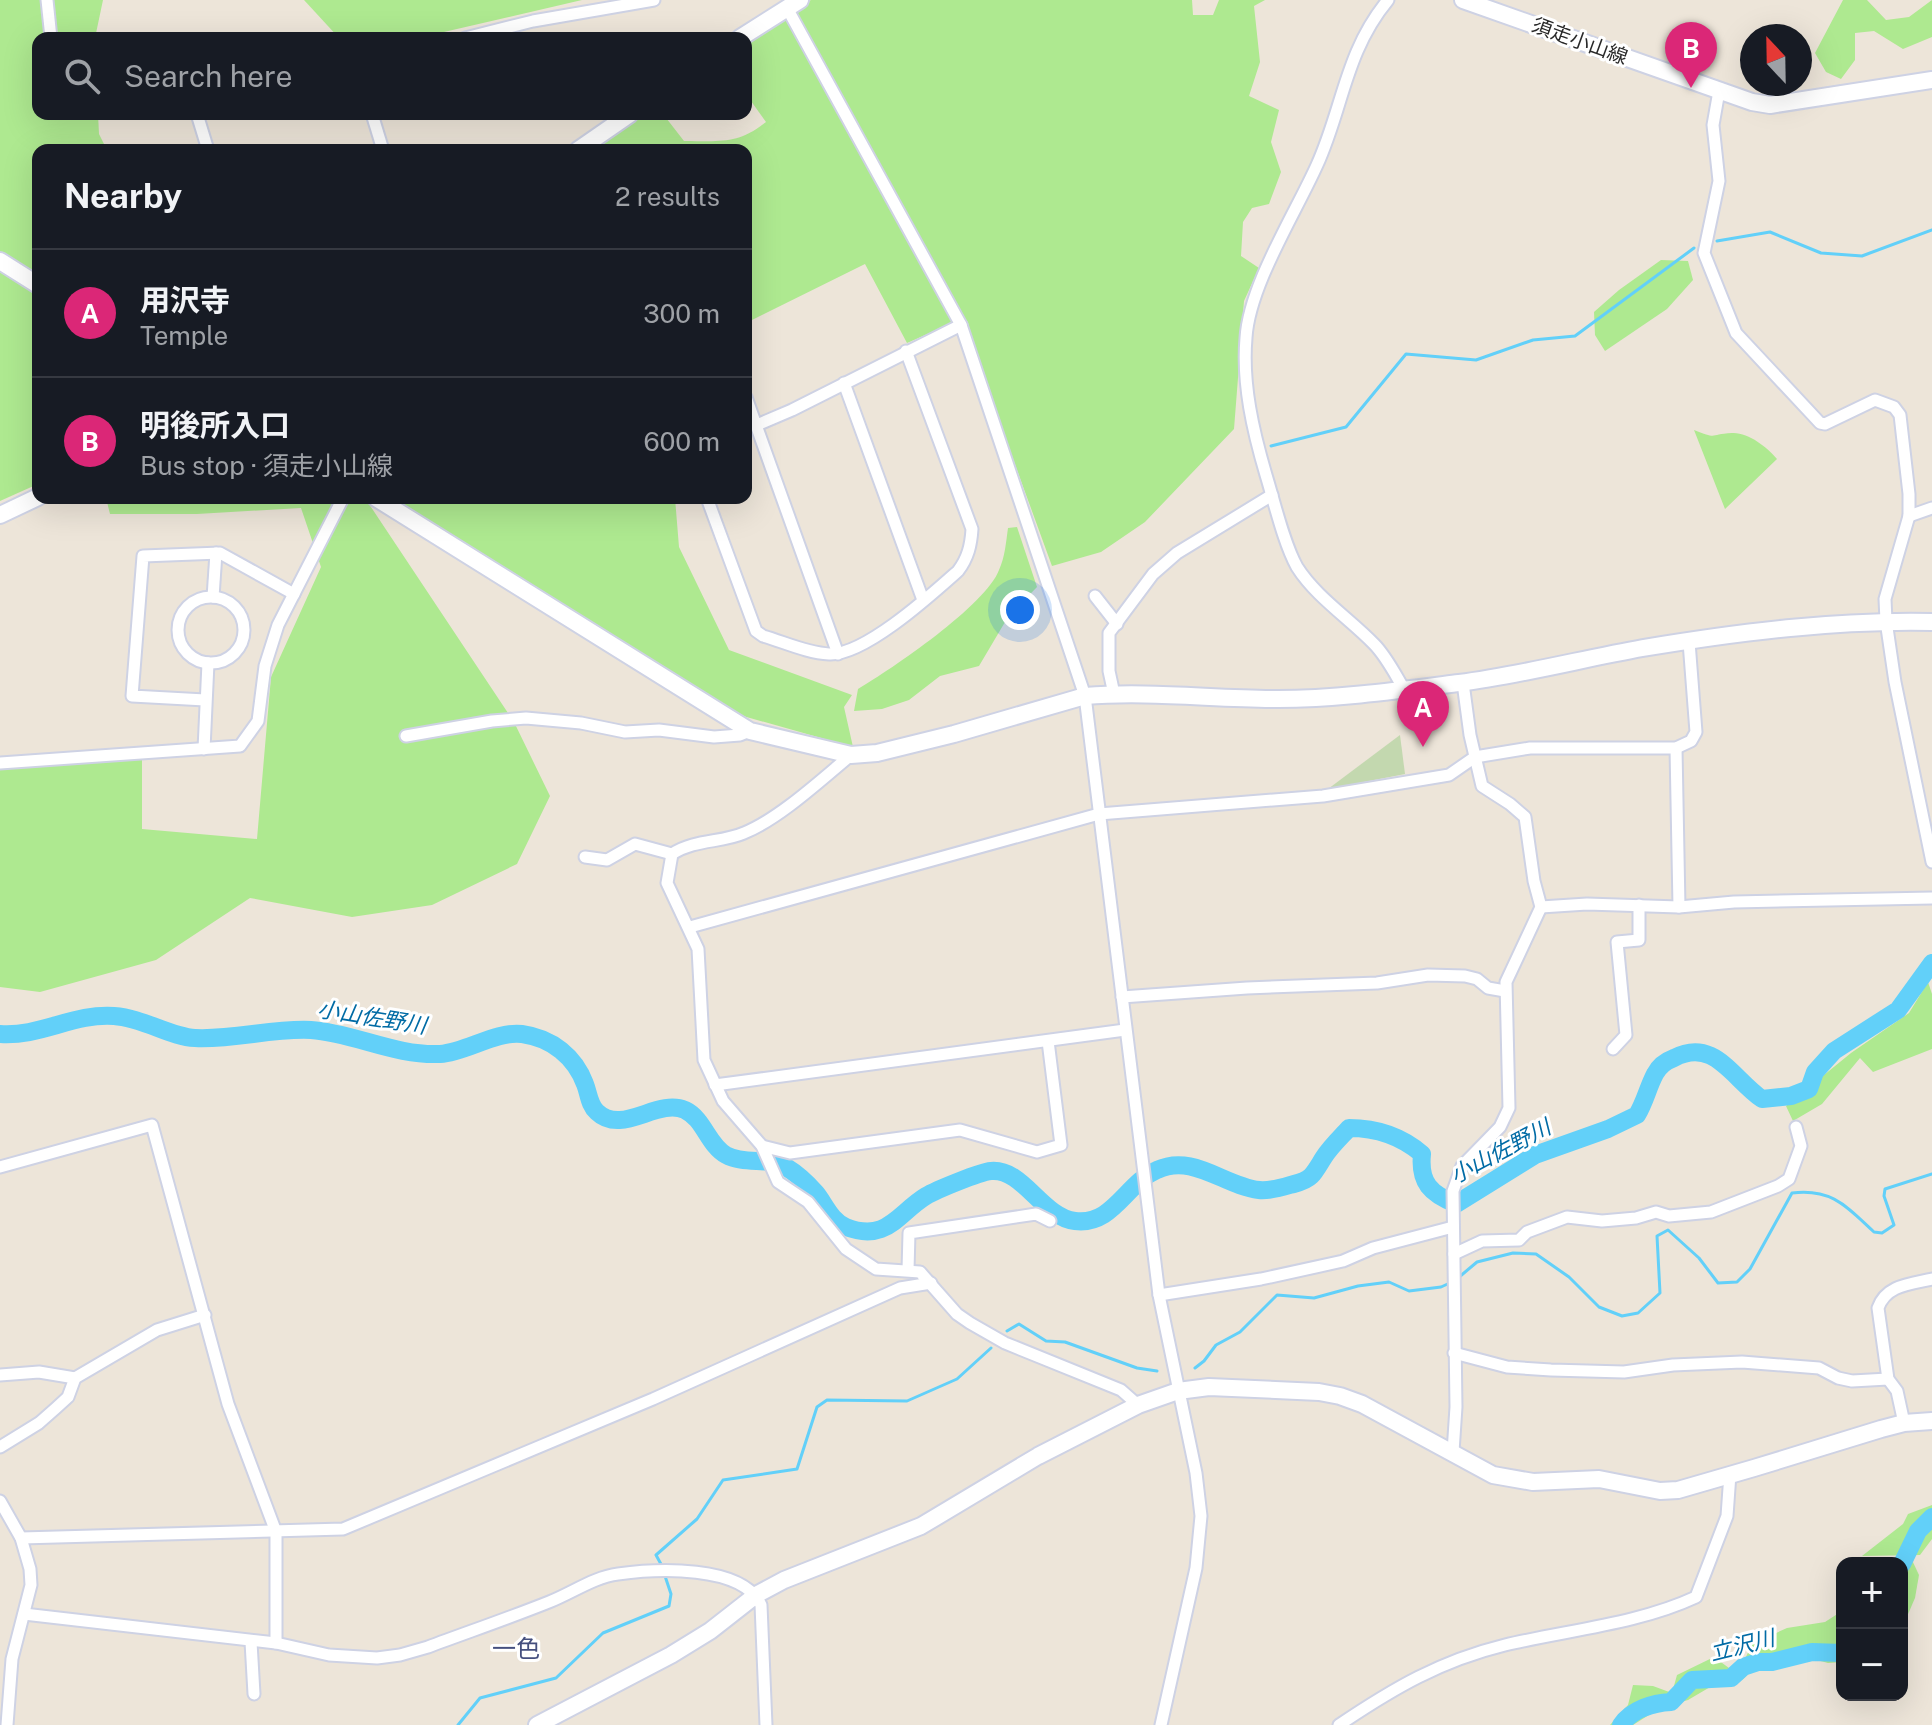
<!DOCTYPE html>
<html lang="en">
<head>
<meta charset="utf-8">
<style>
  body { margin:0; font-family:"Public Sans","Noto Sans JP",sans-serif; background:#20242c; color:#f1f3f6 }
  .controls { position:absolute; right:24px; bottom:24px; display:grid; overflow:hidden; border-radius:16px; box-shadow:0 8px 32px #0002 }
  .controls button { width:72px; height:72px; display:grid; place-items:center; padding:0; border:0; border-bottom:2px solid #363941; background:#171b24; color:#f1f3f6; font:40px sans-serif }
  .compass { position:absolute; left:1740px; top:24px; width:72px; height:72px; border-radius:50%; background:#171b24; box-shadow:0 8px 32px #0002; rotate:338deg }
  .you { position:absolute; left:1020px; top:610px; width:28px; height:28px; margin:-20px; border:6px solid #fff; border-radius:50%; background:#1a73e8; box-shadow:0 0 0 12px #1a73e833 }
  .badge { display:grid; place-items:center; width:52px; height:52px; border-radius:50%; background:#db2777; color:#fff; font-size:26px; font-weight:700 }
  .pin { position:absolute; translate:-50% -66px; filter:drop-shadow(0 2px 4px #0008) }
  .pin::after { content:''; position:absolute; top:42px; width:28px; height:24px; background:inherit; clip-path:polygon(0 0,100% 0,50% 100%) }
  .list { margin:0; padding:0; list-style:none }
  h2 { display:flex; justify-content:space-between; align-items:center; height:104px; margin:0; padding:0 32px; font-size:34px }
  h2 small { font-size:26px; font-weight:400; color:#9ea1a6 }
  .list li { display:grid; grid-template-columns:52px 1fr auto; gap:24px; align-items:center; box-sizing:border-box; height:128px; padding:0 32px; border-top:2px solid #363941 }
  .list b { display:block; font-size:30px; white-space:nowrap }
  .list p { margin:0; font-size:26px; white-space:nowrap; color:#9ea1a6 }
  .list em { font-size:26px; font-style:normal; color:#9ea1a6 }
  .icon { flex:none; width:44px; height:44px; fill:none; stroke:currentColor; stroke-width:2; stroke-linecap:round; stroke-linejoin:round }
  .map { position:relative; flex:none; width:1932px; height:1725px; overflow:hidden }
  .search { position:absolute; background:#171b24; box-shadow:0 8px 32px #0002; left:32px; top:32px; width:720px; height:88px; display:flex; align-items:center; gap:20px; box-sizing:border-box; padding:0 28px; border-radius:16px; color:#9ea1a6; font-size:30px }
  .panel { position:absolute; background:#171b24; box-shadow:0 8px 32px #0002; left:32px; top:144px; width:720px; height:360px; border-radius:16px }
  .map>svg:first-child { display:block }
  .green { fill:#aee990 }
  .cemetery { fill:#c3d8af }
  .lines { fill:none; stroke-linecap:round; stroke-linejoin:round }
  .stream { stroke:#62d0f9; stroke-width:3 }
  .river { stroke:#62d0f9; stroke-width:18 }
  .street-casing { stroke:#ced2e4; stroke-width:15 }
  .secondary-casing { stroke:#ced2e4; stroke-width:20 }
  .street { stroke:#fff; stroke-width:11 }
  .secondary { stroke:#fff; stroke-width:16 }
  .labels { text-anchor:middle; dominant-baseline:central; stroke-width:6; stroke-linejoin:round; paint-order:stroke }
  .street-label { font-size:20px; fill:#292929; stroke:#fff }
  .water-label { font-size:22px; font-style:italic; fill:#016ba5; stroke:#fff }
  .quarter-label { font-size:24px; fill:#454f7e; stroke:#fff }
</style>
</head>
<body>
<div class="map">
<svg width="1932" height="1725" viewBox="0 0 1932 1725">
  <rect width="100%" height="100%" fill="#ede5d9"/>
  <g class="green">
    <path d="M0,0H103L95,38H38V114H98L99,134L107,150H38V484L0,501Z"/>
    <path d="M304,0H582L418,38H339Z"/>
    <path d="M811,0H1192L1193,15H1213L1219,0H1265L1254,6L1260,62L1249,96L1279,110L1271,142L1281,172L1269,204L1252,208L1243,222L1241,256L1259,268L1244,301L1234,429L1145,522L1101,552L1052,566L962,319L907,343L865,264L746,323V150H583C609,130 630,114 663,114L684,141C719,141 738,145 766,122L746,94V39Z"/>
    <path d="M1843,0H1867L1886,20L1909,17L1932,0V37L1903,49L1874,31L1855,33V60L1841,79L1826,72L1815,53Z"/>
    <path d="M1661,260L1688,261L1693,280L1667,309L1605,351L1595,335L1594,312L1619,290Z"/>
    <path d="M1694,430C1719,440 1709,434 1732,433C1748,432 1767,447 1777,459L1725,509Z"/>
    <path d="M106,498H365L514,722L550,796L517,864L432,905L352,917L250,898L156,960L40,992L0,987V768L142,758V829L257,839L271,677L321,567L301,508L197,514H110Z"/>
    <path d="M387,498H675L679,547L729,650L852,695L844,707L853,747L736,714Z"/>
    <path d="M1017,527L1037,587L1008,617L979,666L940,676L909,700L882,709L854,711L858,689C892,669 986,605 999,570C1005,557 1006,542 1008,528Z"/>
    <path d="M1928,982L1932,994V1049L1873,1072L1860,1058L1822,1104L1793,1121L1786,1106L1851,1053L1909,1013Z"/>
    <path d="M1932,1505V1539L1920,1555L1862,1556L1903,1524L1908,1514Z"/>
    <path d="M1911,1558L1919,1575L1915,1598L1902,1628V1565Z"/>
    <path d="M1842,1611V1662L1828,1663L1806,1657L1755,1668L1742,1680L1717,1683L1688,1700L1660,1708L1633,1725H1610L1628,1705L1633,1685L1653,1686L1672,1693L1677,1675L1714,1657L1729,1668L1745,1659L1752,1644L1787,1628L1825,1622Z"/>
  </g>
  <path class="cemetery" d="M1400,735L1405,774L1328,789Z"/>
  <g class="lines">
    <g class="stream">
      <path d="M1717,241L1770,232L1821,253L1862,256L1932,230"/>
      <path d="M1271,446L1346,427L1406,354L1476,360L1533,340L1575,336L1694,248"/>
      <path d="M1458,1278L1477,1262L1513,1253L1536,1254L1569,1277L1599,1307L1622,1316L1638,1313L1660,1293L1657,1236L1668,1230L1699,1258L1718,1283L1737,1282L1750,1269L1792,1193C1832,1188 1847,1207 1874,1232L1882,1233L1894,1225L1884,1196L1885,1189L1932,1174"/>
      <path d="M1007,1331L1019,1324L1046,1341L1065,1342L1137,1368L1157,1371"/>
      <path d="M1195,1368L1204,1361L1216,1345L1240,1332L1277,1295L1314,1298L1358,1286L1389,1282L1409,1291L1441,1287L1452,1282"/>
      <path d="M662,1566L656,1555L697,1519L723,1480L797,1469L817,1407L827,1400L907,1401L957,1379L991,1348"/>
      <path d="M458,1725L480,1698L556,1678L603,1633L669,1606L671,1594L664,1573"/>
    </g>
    <g class="river">
      <path d="M0,1034C40,1037 74,1013 114,1016C144,1018 170,1037 195,1038C234,1040 272,1028 311,1030C354,1033 395,1056 440,1054C467,1052 495,1031 522,1034C552,1038 575,1057 585,1084C589,1094 589,1105 597,1112C622,1136 657,1098 685,1110C704,1119 708,1145 726,1155C744,1165 770,1157 786,1167C796,1173 808,1184 816,1193C825,1204 831,1221 846,1227C887,1243 898,1213 926,1196C936,1190 980,1172 991,1171C1023,1168 1042,1217 1075,1221C1113,1226 1126,1183 1157,1170C1193,1153 1224,1186 1259,1190C1269,1191 1280,1188 1290,1185C1297,1183 1305,1182 1311,1176C1316,1171 1320,1163 1324,1157C1331,1146 1341,1137 1349,1128C1377,1128 1401,1136 1422,1154C1419,1183 1431,1194 1456,1204L1535,1155L1608,1129L1637,1115C1645,1102 1648,1087 1655,1074C1659,1066 1666,1061 1674,1058C1714,1037 1732,1078 1762,1099L1791,1096L1809,1089L1815,1072L1834,1051L1898,1010L1932,963"/>
      <path d="M1902,1564L1918,1531L1932,1517"/>
      <path d="M1621,1725C1632,1709 1653,1703 1671,1702L1692,1680L1731,1678L1743,1667L1758,1662H1772L1812,1652L1842,1653"/>
    </g>
    <defs>
      <g id="street">
        <path d="M47,0L51,38"/>
        <path d="M1388,0C1345,52 1343,108 1317,165C1295,214 1249,286 1246,338C1242,384 1253,431 1266,475C1274,501 1284,544 1297,567C1316,597 1350,619 1374,644C1386,656 1395,674 1404,689"/>
        <path d="M787,8L961,325L1085,696L1159,1295L1196,1473L1201,1516L1196,1568L1161,1725"/>
        <path d="M465,38L533,21L654,0"/>
        <path d="M1719,91L1713,125L1719,181L1704,253L1736,333L1820,423L1825,424L1875,400L1894,407L1900,415L1909,494V516L1885,599L1886,621L1895,682L1932,862"/>
        <path d="M197,114L208,150"/>
        <path d="M372,114L383,150"/>
        <path d="M844,383L923,600"/>
        <path d="M746,397L838,654"/>
        <path d="M757,425L792,410L961,325"/>
        <path d="M707,498L756,631L763,636C784,642 807,653 829,654C864,656 931,595 958,571C968,558 971,545 972,529L906,351"/>
        <path d="M1909,516L1932,508"/>
        <path d="M1095,596L1117,624"/>
        <path d="M213,597L216,553"/>
        <circle cx="211" cy="630" r="33"/>
        <path d="M1114,694L1109,671V633L1153,574L1177,553L1272,495"/>
        <path d="M205,700L132,696L143,556L220,553L294,594"/>
        <path d="M406,736L492,721L526,718L581,723L625,732L659,730L714,737L740,735L750,731"/>
        <path d="M1676,748L1679,907"/>
        <path d="M204,749L208,663"/>
        <path d="M851,755C822,779 779,819 744,833C721,843 695,839 672,854L667,883L698,949L704,1060L723,1101L762,1146L778,1182L808,1202L846,1249L876,1269L920,1272L957,1314L970,1323L1005,1343L1121,1390L1138,1405"/>
        <path d="M0,763L240,746L258,721L265,666L278,625L343,498"/>
        <path d="M585,857L607,860L635,844L672,854"/>
        <path d="M1541,907L1587,904L1679,907L1734,902L1932,898"/>
        <path d="M690,927L1099,814L1323,796L1449,775L1475,757L1530,748H1676L1691,741L1696,732L1689,642"/>
        <path d="M1122,997L1247,988L1377,983L1428,975L1465,976L1477,979L1488,988L1505,991"/>
        <path d="M1613,1049L1626,1035L1617,942L1639,940V905"/>
        <path d="M715,1085L1125,1030"/>
        <path d="M762,1146L790,1153L960,1130L1037,1152L1061,1145L1048,1041"/>
        <path d="M0,1167L152,1125L228,1404L276,1532V1643"/>
        <path d="M1454,1254L1482,1241L1519,1240L1527,1232L1567,1217L1602,1221L1636,1218L1656,1212L1669,1216L1711,1212L1778,1186L1789,1179L1801,1146L1796,1127"/>
        <path d="M908,1270L909,1233L1036,1214L1050,1221"/>
        <path d="M1159,1295L1261,1279L1343,1261L1373,1248L1453,1227"/>
        <path d="M1454,1353L1507,1367L1551,1370L1624,1372L1673,1365L1742,1362L1819,1368L1838,1378L1852,1381L1888,1379"/>
        <path d="M0,1375L39,1372L75,1378"/>
        <path d="M1904,1423L1897,1391L1888,1379L1878,1308C1886,1285 1910,1284 1932,1279"/>
        <path d="M0,1447L39,1423L56,1408L68,1397L75,1378L157,1330L205,1315"/>
        <path d="M1453,1452L1456,1407L1453,1191L1462,1166L1500,1127L1509,1108L1506,982L1541,907L1534,881L1525,817L1510,804L1482,786L1470,735L1463,683"/>
        <path d="M0,1501L21,1538L30,1569L31,1585L12,1659L7,1725"/>
        <path d="M21,1538L343,1529L653,1399L900,1288L931,1283"/>
        <path d="M24,1614L276,1643L329,1655L377,1658L400,1655L428,1647C468,1632 509,1618 549,1602C572,1593 594,1577 618,1574C655,1569 742,1564 761,1605L766,1725"/>
        <path d="M251,1642L254,1694"/>
        <path d="M1339,1725C1394,1688 1440,1661 1505,1645C1568,1630 1638,1624 1696,1597L1727,1516L1730,1474"/>
      </g>
      <g id="secondary">
        <path d="M1463,0L1752,102L1770,105L1932,80"/>
        <path d="M740,38L800,0"/>
        <path d="M578,150L630,114"/>
        <path d="M0,261L38,285"/>
        <path d="M376,498L750,731L851,755L877,753L954,734L1085,696C1149,691 1214,699 1278,699C1335,699 1402,690 1459,683C1521,675 1582,659 1643,648C1739,632 1835,620 1932,622"/>
        <path d="M0,515L38,497"/>
        <path d="M537,1725L671,1655L710,1631L756,1595L784,1580L921,1526L1038,1456L1138,1405L1178,1391L1209,1387L1319,1392L1340,1396L1362,1404L1493,1475L1533,1482L1599,1479L1660,1491L1678,1490L1754,1468L1881,1429L1904,1423L1932,1421"/>
      </g>
    </defs>
    <use href="#street" class="street-casing"/>
    <use href="#secondary" class="secondary-casing"/>
    <use href="#street" class="street"/>
    <use href="#secondary" class="secondary"/>
  </g>
  <g class="labels">
    <g class="street-label">
      <text transform="translate(1580 41) rotate(20)">須走小山線</text>
    </g>
    <g class="water-label">
      <text transform="translate(372 1017) rotate(9)">小山佐野川</text>
      <text transform="translate(1500 1151) rotate(-28)">小山佐野川</text>
      <text transform="translate(1742 1645) rotate(-14)">立沢川</text>
    </g>
    <g class="quarter-label">
      <text x="516" y="1648">一色</text>
    </g>
  </g>
</svg>
<div class="controls">
<button>+</button>
<button>−</button>
</div>
<svg class="compass" viewBox="-18 -18 36 36"><path d="M0-13l5 13h-10z" fill="#e53935"/><path d="M0 13l5-13h-10z" fill="#9ea1a6"/></svg>
<div class="you"></div>
<div class="pin badge" style="left:1423px;top:747px">A</div>
<div class="pin badge" style="left:1691px;top:88px">B</div>
<div class="search"><svg class="icon" aria-label="search" viewBox="0 0 24 24"><circle cx="10" cy="10" r="6"/><path d="M15 15l6 6"/></svg>Search here</div>
<section class="panel">
<h2>Nearby<small>2 results</small></h2>
<ul class="list">
<li><span class="badge">A</span><div><b>用沢寺</b><p>Temple</p></div><em>300 m</em></li>
<li><span class="badge">B</span><div><b>明後所入口</b><p>Bus stop · 須走小山線</p></div><em>600 m</em></li>
</ul>
</section>
</div>
</body>
</html>
